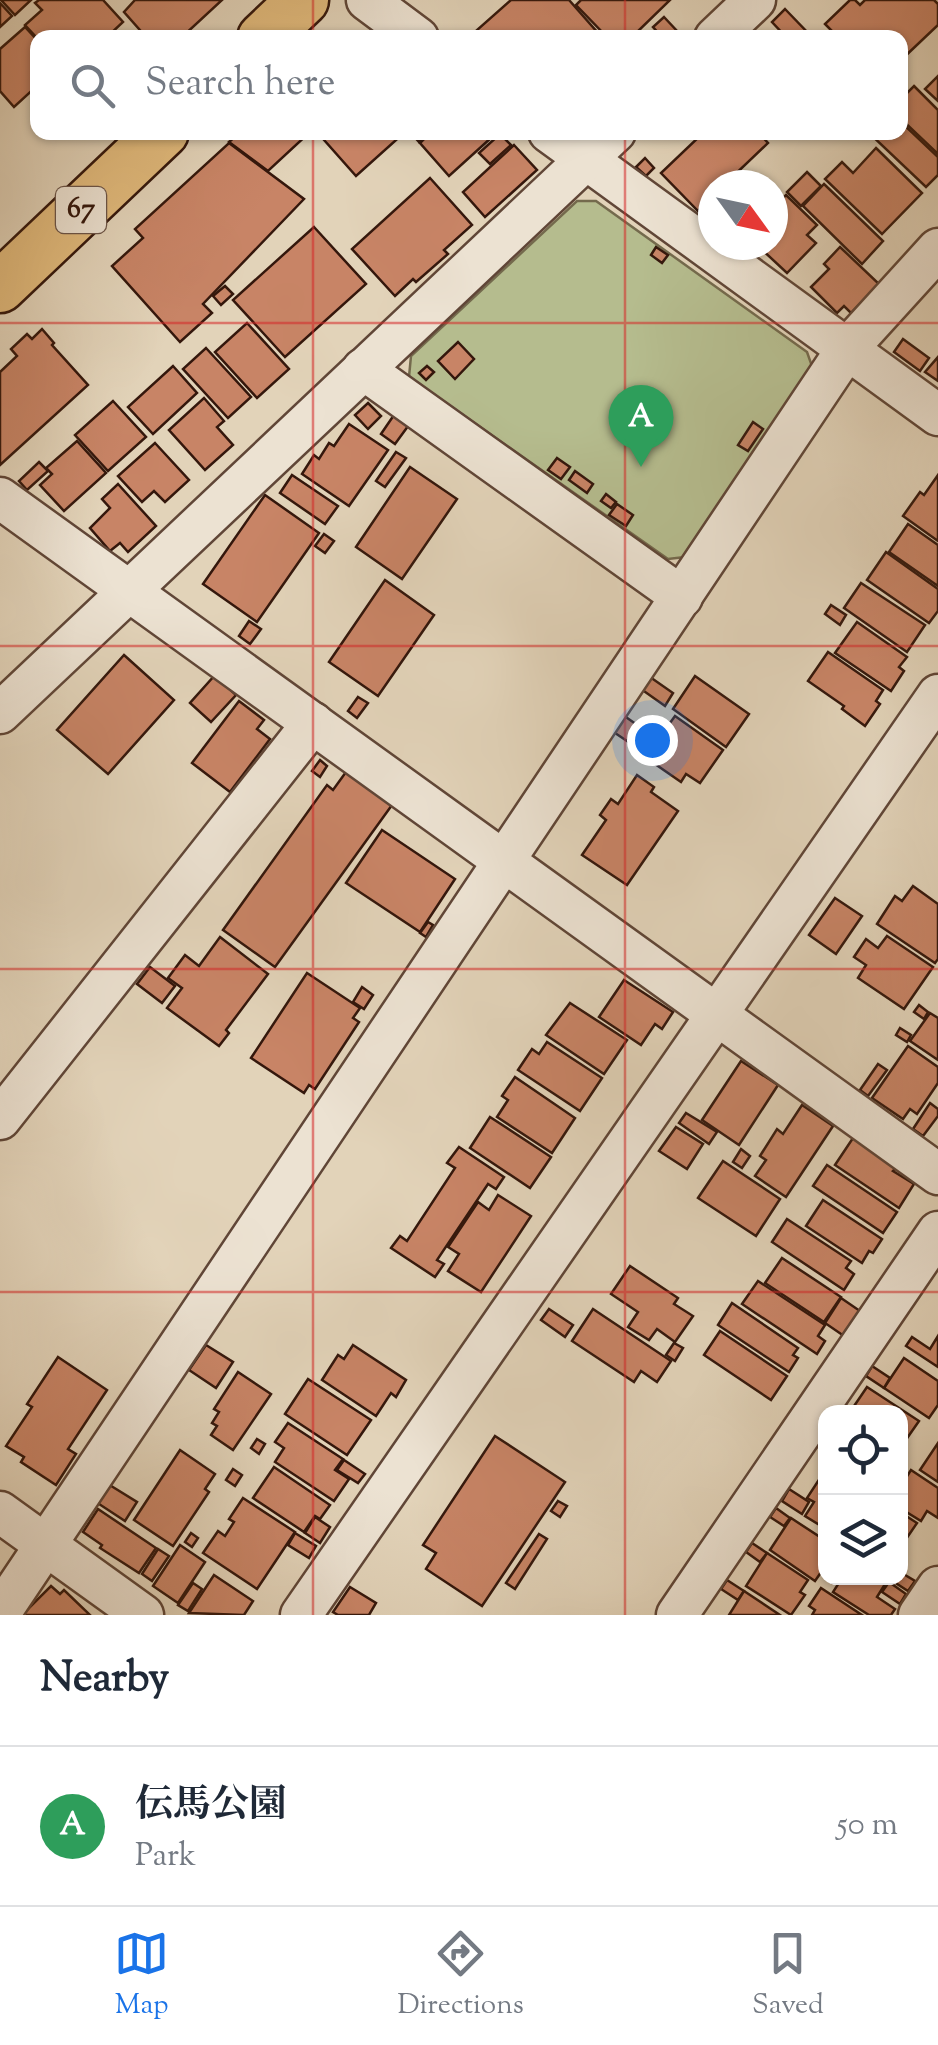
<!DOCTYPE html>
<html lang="en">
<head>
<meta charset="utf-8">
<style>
  body { margin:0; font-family:"Sorts Mill Goudy","Noto Serif JP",serif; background:#f2f2f3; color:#1f2937 }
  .controls { position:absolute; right:30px; bottom:30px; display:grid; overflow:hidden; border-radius:20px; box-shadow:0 2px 8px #0004 }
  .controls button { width:90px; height:90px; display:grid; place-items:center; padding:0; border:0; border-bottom:2px solid #e0e1e3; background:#fff; color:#1f2937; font:50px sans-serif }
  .compass { position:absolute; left:698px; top:170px; width:90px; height:90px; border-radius:50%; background:#fff; box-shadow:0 2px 8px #0004; rotate:123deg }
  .you { position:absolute; left:652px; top:740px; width:35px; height:35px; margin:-25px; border:8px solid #fff; border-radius:50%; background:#1a73e8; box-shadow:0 0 0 15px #1a73e833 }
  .badge { display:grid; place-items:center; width:65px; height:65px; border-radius:50%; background:#1a73e8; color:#fff; font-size:32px; font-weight:700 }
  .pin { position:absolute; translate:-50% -82px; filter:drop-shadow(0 2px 5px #0008) }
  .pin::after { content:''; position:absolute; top:52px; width:35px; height:30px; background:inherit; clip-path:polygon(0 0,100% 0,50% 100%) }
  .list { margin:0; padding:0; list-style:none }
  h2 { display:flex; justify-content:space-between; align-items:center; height:130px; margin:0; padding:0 40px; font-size:42px }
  h2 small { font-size:32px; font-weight:400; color:#747a83 }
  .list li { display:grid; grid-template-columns:65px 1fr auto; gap:30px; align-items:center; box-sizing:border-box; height:160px; padding:0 40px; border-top:2px solid #e0e1e3 }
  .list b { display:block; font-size:38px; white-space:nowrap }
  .list p { margin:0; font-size:32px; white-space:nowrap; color:#747a83 }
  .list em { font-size:32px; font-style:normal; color:#747a83 }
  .icon { flex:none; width:55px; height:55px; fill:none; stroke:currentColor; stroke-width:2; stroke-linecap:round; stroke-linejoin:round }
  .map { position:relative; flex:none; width:938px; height:1615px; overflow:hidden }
  .search { position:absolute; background:#fff; box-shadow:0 2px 8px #0004; left:30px; right:30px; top:30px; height:110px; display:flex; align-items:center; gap:25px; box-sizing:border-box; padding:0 35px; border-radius:20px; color:#747a83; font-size:38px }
  .sheet { height:290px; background:#fff }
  nav { display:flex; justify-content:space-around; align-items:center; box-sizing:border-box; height:140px; border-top:2px solid #e0e1e3; background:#fff; font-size:28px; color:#747a83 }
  nav a { display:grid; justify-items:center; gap:5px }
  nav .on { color:#1a73e8 }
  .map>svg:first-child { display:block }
  .green { fill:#b5bc8e; stroke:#746a4d; stroke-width:2.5 }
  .building { fill:#c88466; stroke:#34170c; stroke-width:2.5 }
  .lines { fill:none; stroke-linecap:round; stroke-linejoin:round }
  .minor-casing { stroke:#604637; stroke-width:45 }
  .major-casing { stroke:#34170c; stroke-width:55 }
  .minor { stroke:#ece2d2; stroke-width:40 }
  .major { stroke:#e1ba7c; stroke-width:50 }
  .grid { fill:none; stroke:#d62828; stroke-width:2.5; stroke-opacity:0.55 }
  .labels { text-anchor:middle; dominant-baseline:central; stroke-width:8; stroke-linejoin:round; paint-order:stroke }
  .shield { fill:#ece2d2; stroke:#6b5447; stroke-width:2.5 }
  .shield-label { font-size:28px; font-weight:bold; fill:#34170c }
</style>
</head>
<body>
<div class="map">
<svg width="938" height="1615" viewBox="0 0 938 1615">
  <rect width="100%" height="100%" fill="#e2d3b9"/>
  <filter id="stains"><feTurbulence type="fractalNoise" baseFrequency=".002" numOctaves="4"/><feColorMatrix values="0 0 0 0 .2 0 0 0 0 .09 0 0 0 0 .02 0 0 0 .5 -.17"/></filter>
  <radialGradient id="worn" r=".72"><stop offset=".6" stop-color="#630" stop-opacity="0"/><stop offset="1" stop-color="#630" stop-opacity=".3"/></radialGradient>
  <path class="green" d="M577,201H596L807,352L813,369L685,557L668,559L409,377L411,356Z"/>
  <g class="building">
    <path d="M1,0H31L15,15Z"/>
    <path d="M39,0H103L123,22L106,38L38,39L25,25L42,10L35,3Z"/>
    <path d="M135,0H222L181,38H147L124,12Z"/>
    <path d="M511,0H569L598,33L593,38H484L477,30Z"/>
    <path d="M581,0H670L631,38H608L576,5Z"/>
    <path d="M850,0H855L860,5L865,0H934L938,4V25L900,61V38H826L832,31L825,24Z"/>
    <path d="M0,3L12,16L0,27Z"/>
    <path d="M785,9L810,35L807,38H787L772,22Z"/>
    <path d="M664,17L678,32L673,38H663L653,27Z"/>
    <path d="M25,27L38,41V85L14,107L0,91V49Z"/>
    <path d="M938,76V101L925,89Z"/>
    <path d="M914,86L938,110V154L900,118V100Z"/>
    <path d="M900,121L938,157V175L926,187L869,133L900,132Z"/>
    <path d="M240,132H310L268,171L229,142Z"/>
    <path d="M317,132H405L356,176Z"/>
    <path d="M410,132H430L419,142Z"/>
    <path d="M431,132H488L492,137L449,176L420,143Z"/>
    <path d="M704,132H758L768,143L724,185H713V196L698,211L661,173Z"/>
    <path d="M500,134L511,145L490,164L479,153Z"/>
    <path d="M229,143L304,199L203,304L212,313L180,342L112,266L143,238L135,229Z"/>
    <path d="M514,145L537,170L485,217L463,192Z"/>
    <path d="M876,148L922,193L882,234L825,179L842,162L853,173Z"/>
    <path d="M645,158L654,168L646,176L636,167Z"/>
    <path d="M807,172L821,186L801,206L787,192Z"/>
    <path d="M430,178L472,225L444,250L448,254L416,282L413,279L395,296L352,249Z"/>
    <path d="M824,184L883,241L862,264L803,206Z"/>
    <path d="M786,195L817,225L807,235L816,243L787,273L757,245H773V208Z"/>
    <path d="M314,227L366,284L285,357L233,300Z"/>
    <path d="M656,247L668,255L662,263L651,255Z"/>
    <path d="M840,247L879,284L851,313L844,306L837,313L811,287L829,269L824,264Z"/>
    <path d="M225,286L233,294L221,305L213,296Z"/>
    <path d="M247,323L289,369L257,398L215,352Z"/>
    <path d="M42,329L54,343L52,345L88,385L0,465V372L17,356L11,349L27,334L32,339Z"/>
    <path d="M903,339L929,358L920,371L894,352Z"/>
    <path d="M458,342L474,359L455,379L438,361Z"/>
    <path d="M206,348L251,397L228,418L183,369Z"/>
    <path d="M938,357V381L925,372Z"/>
    <path d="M173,366L197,393L153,434L128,407Z"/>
    <path d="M427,366L434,372L426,380L419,373Z"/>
    <path d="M204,398L224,421L217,427L233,445L205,470L169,430Z"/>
    <path d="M113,401L146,437L108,471L75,435Z"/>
    <path d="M368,403L381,416L368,429L355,415Z"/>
    <path d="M396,412L411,422L395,444L381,434Z"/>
    <path d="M753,422L763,429L748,451L738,445Z"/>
    <path d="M349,424L388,450L349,506L302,474L314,455L319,459L329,443L334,446Z"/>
    <path d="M77,441L106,473L64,511L40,485L52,474L46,468Z"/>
    <path d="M155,443L189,480L165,502L154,491L142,502L118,476Z"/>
    <path d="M396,452L406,458L385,487L376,481Z"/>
    <path d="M557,458L570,467L561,479L548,470Z"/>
    <path d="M39,462L48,471L27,490L19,481Z"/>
    <path d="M410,467L457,499L402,579L356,547Z"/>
    <path d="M575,471L593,484L587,493L569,480Z"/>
    <path d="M292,475L338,506L325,524L280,493Z"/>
    <path d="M938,475V541L903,516L920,492L924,495Z"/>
    <path d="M118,484L156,526L128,552L120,543L110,551L90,528L110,508L102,499Z"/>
    <path d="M606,494L616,502L611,508L601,501Z"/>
    <path d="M265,495L319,533L257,622L203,584Z"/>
    <path d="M617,504L633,515L626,526L609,515Z"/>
    <path d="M908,524L938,545V586L889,552Z"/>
    <path d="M324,534L334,541L325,553L315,546Z"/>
    <path d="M886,552L938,589V611L929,623L867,580Z"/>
    <path d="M385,580L434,615L378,696L329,662Z"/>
    <path d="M861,583L925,625L907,652L844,608Z"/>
    <path d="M831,605L846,615L840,625L825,614Z"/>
    <path d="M249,621L261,629L250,644L239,636Z"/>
    <path d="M857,622L907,657L899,667L904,671L891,691L835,653Z"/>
    <path d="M828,652L883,690L876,701L880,704L865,726L842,709L844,706L808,681Z"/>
    <path d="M124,655L174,700L108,774L57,730Z"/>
    <path d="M215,675L236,695L211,722L190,703Z"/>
    <path d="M695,676L749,714L726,747L673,709Z"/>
    <path d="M650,677L673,693L665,706L641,689Z"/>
    <path d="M358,697L368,703L357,718L348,711Z"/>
    <path d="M239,701L264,720L257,729L270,739L230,792L192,763Z"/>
    <path d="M623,715L650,734L639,749L612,731Z"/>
    <path d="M675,716L723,750L700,783L686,774L681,782L642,755L654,739L657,741Z"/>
    <path d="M320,760L327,766L320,777L312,771Z"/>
    <path d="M346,772L392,805L275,967L223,930L327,785L333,790Z"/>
    <path d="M637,775L654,787L651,792L678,811L627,885L582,855L606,820L600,815L611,799L618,804Z"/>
    <path d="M382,830L455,879L420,932L346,883Z"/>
    <path d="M913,886L938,904V959L935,963L877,924L895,896L902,901Z"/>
    <path d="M835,898L862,916L836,954L809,935Z"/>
    <path d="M428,922L433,925L426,937L420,933Z"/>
    <path d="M887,936L933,967L904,1009L858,978L866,965L854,957L866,939L878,948Z"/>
    <path d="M220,937L268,974L226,1030L229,1033L219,1046L167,1008L182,988L168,978L185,955L199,966Z"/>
    <path d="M150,967L175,986L162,1003L137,984Z"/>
    <path d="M307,973L360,1008L353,1018L359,1022L315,1089L309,1085L304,1093L251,1058Z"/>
    <path d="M624,980L673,1012L662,1029L655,1024L641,1045L599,1017Z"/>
    <path d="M362,987L373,995L364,1009L353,1002Z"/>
    <path d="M570,1003L627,1040L604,1074L546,1035Z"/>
    <path d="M919,1005L928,1012L924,1019L914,1012Z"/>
    <path d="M930,1013L938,1018V1060L910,1041Z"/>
    <path d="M900,1028L911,1035L907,1042L896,1035Z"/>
    <path d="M547,1042L602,1078L580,1111L518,1070L532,1049L539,1054Z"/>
    <path d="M908,1046L938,1067V1083L917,1114L910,1109L903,1119L872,1098Z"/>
    <path d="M741,1061L778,1085L739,1145L702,1120Z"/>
    <path d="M878,1064L887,1070L868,1096L860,1090Z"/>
    <path d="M515,1077L575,1118L552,1153L497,1117L508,1100L502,1096Z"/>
    <path d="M930,1103L938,1109V1116L923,1136L913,1129Z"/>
    <path d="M802,1105L833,1126L786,1197L755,1176L766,1160L760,1156L777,1129L783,1134Z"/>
    <path d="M686,1113L717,1132L709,1144L679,1123Z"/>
    <path d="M490,1117L551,1157L530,1188L470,1148Z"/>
    <path d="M676,1127L703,1144L687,1169L659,1151Z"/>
    <path d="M853,1138L897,1167L893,1171L914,1184L899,1208L835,1165Z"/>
    <path d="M459,1147L504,1177L496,1189L488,1184L437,1260L444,1264L435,1277L391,1248L400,1236L407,1241L455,1168L447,1163Z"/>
    <path d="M741,1149L750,1156L742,1168L733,1162Z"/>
    <path d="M723,1161L780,1199L756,1236L698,1198Z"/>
    <path d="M827,1165L897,1212L883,1233L813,1186Z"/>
    <path d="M498,1195L531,1216L481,1292L448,1271L459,1254L448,1247L478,1202L489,1210Z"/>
    <path d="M823,1200L882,1239L873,1253L869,1251L862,1263L806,1226Z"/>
    <path d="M787,1219L851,1261L846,1268L854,1274L844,1290L772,1242Z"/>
    <path d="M782,1258L841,1297L824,1322L765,1283Z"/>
    <path d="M630,1266L678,1298L674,1304L693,1316L675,1342L657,1329L649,1340L628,1327L638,1312L611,1294Z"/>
    <path d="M758,1281L825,1325L818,1336L825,1341L817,1354L742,1304Z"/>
    <path d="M841,1298L860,1311L844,1336L825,1323Z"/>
    <path d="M732,1303L798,1348L793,1355L798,1358L789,1372L718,1325Z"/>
    <path d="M549,1309L573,1325L565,1337L541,1320Z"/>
    <path d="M593,1309L671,1361L657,1382L641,1371L634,1382L572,1341Z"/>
    <path d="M720,1331L787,1376L771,1400L704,1355Z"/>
    <path d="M938,1336V1367L906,1346L912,1337L930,1349Z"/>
    <path d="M674,1343L683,1348L675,1361L666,1355Z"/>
    <path d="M206,1345L233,1362L216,1388L189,1370Z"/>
    <path d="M353,1345L406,1380L396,1397L391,1393L376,1416L322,1380L338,1355L344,1359Z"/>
    <path d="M58,1357L107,1390L68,1449L76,1454L56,1485L21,1462L24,1457L6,1446L32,1407L27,1404Z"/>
    <path d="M904,1358L938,1381V1405L929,1418L884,1388Z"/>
    <path d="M872,1366L890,1378L884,1388L866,1376Z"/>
    <path d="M238,1372L271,1394L233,1450L211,1435L217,1426L212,1423L219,1412L214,1409Z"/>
    <path d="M308,1379L371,1420L347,1455L285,1414Z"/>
    <path d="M867,1387L919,1421L901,1447L900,1412H850Z"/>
    <path d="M288,1423L343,1459L335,1470L349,1479L334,1501L275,1462L284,1448L275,1442Z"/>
    <path d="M495,1436L565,1482L482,1606L426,1569L436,1553L423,1545Z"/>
    <path d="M257,1439L265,1444L259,1454L251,1448Z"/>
    <path d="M938,1443V1482L920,1470Z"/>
    <path d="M180,1450L215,1474L205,1489L209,1492L173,1546L134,1520Z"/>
    <path d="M344,1460L365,1474L358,1483L337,1470Z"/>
    <path d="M274,1467L330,1505L320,1519L315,1516L304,1532L253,1498Z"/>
    <path d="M233,1469L242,1475L235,1486L226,1480Z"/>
    <path d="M826,1469V1529L805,1516L814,1502L807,1498Z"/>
    <path d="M911,1470L938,1488V1518L927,1511L921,1521L900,1508V1487Z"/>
    <path d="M108,1484L137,1502L125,1521L96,1502Z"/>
    <path d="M789,1489L809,1502L802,1514L782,1501Z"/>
    <path d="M243,1498L295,1532L257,1589L203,1553L218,1531L225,1536L234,1522L229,1519Z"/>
    <path d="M558,1501L567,1506L560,1517L551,1511Z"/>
    <path d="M776,1508L790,1518L784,1526L770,1517Z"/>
    <path d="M98,1509L156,1548L139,1573L100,1548L102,1545L83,1532Z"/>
    <path d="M900,1512L917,1523L900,1548Z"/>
    <path d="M315,1517L330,1527L320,1543L305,1533Z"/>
    <path d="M791,1518L826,1541V1565L815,1581L770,1550Z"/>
    <path d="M191,1533L198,1538L192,1547L185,1542Z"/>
    <path d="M295,1533L316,1546L309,1558L288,1545Z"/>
    <path d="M539,1534L547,1539L515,1589L506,1583Z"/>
    <path d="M752,1543L767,1553L760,1562L746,1552Z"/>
    <path d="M180,1545L205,1562L178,1603L153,1586Z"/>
    <path d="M158,1549L169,1556L152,1581L142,1574Z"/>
    <path d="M767,1553L808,1580L800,1592L805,1595L791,1615L746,1586Z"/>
    <path d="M900,1572L915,1581L908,1591L888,1578H900Z"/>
    <path d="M214,1575L253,1601L244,1615L189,1613Z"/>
    <path d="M842,1578H881L887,1581L877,1597L895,1609L891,1615H869L833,1592Z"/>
    <path d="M727,1580L744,1591L738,1600L721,1589Z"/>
    <path d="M889,1582L906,1594L900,1604L882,1592Z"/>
    <path d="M193,1583L202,1589L188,1611L178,1605Z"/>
    <path d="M51,1586L60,1594L64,1590L90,1615H22Z"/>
    <path d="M350,1587L376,1603L369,1615H338L333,1612Z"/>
    <path d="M821,1588L862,1615H812L815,1610L809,1606Z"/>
    <path d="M744,1591L780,1615H729Z"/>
  </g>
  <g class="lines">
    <defs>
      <g id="minor">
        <path d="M367,0L418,38"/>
        <path d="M715,38L755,0"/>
        <path d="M549,132L938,415"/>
        <path d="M363,369L682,597"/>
        <path d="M0,498L938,1174"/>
        <path d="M0,713L615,132"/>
        <path d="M0,1119L313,723"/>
        <path d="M0,1512L143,1615"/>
        <path d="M0,1613L847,349L938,249"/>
        <path d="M301,1615L938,695"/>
        <path d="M677,1615L938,1232"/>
        <path d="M919,1615L938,1587"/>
      </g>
      <g id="major">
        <path d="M263,38L303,0"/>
        <path d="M0,287L163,132"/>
      </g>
    </defs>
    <use href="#minor" class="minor-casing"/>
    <use href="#major" class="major-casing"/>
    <use href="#minor" class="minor"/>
    <use href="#major" class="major"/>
  </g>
  <path class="grid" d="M313,0V38M625,0V38M313,132V1615M625,132V1615M0,323H938M0,646H938M0,969H938M0,1292H938"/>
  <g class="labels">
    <rect class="shield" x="56" y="187" width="50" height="46" rx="8"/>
    <g class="shield-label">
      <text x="81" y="210">67</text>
    </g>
  </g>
  <rect width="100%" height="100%" filter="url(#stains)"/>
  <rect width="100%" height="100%" fill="url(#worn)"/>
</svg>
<div class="controls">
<button><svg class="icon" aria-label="locate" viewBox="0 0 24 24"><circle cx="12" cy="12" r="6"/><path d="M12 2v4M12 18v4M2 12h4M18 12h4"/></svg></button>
<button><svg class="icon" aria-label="layers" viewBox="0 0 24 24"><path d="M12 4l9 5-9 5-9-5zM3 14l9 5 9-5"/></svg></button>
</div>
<svg class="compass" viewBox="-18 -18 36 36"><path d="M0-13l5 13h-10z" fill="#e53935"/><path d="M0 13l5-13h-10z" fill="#747a83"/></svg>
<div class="you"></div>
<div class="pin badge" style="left:641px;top:467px;background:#2e9e5b">A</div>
<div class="search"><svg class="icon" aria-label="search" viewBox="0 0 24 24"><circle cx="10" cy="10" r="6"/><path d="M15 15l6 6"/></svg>Search here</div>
</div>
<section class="sheet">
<h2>Nearby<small></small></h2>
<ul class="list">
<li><span class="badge" style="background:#2e9e5b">A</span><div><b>伝馬公園</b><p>Park</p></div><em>50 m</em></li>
</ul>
</section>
<nav>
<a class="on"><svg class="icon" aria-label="map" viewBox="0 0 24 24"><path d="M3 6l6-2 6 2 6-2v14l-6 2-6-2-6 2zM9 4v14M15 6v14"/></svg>Map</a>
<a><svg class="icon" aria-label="directions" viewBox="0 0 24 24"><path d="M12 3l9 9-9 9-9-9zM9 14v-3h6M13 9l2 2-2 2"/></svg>Directions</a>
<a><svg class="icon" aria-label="saved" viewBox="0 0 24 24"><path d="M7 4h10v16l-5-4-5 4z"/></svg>Saved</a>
</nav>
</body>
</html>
